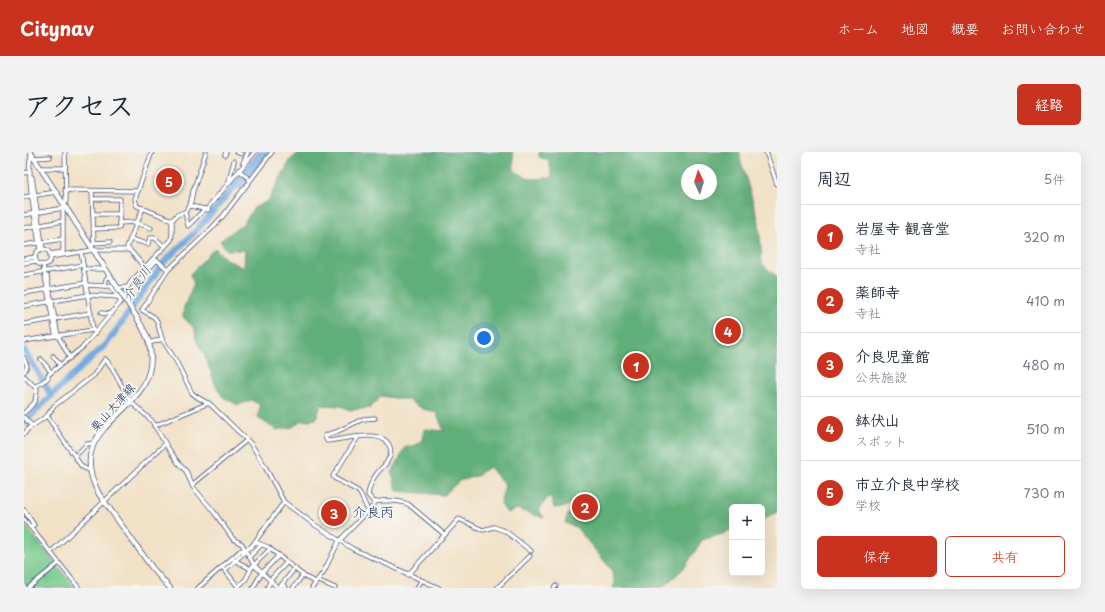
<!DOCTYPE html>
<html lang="ja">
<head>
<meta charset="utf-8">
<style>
  body { margin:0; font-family:"Playpen Sans","Klee One",sans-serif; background:#f2f2f3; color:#1f2937 }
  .controls { position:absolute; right:12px; bottom:12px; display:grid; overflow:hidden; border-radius:6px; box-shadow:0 4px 16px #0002 }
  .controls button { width:36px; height:36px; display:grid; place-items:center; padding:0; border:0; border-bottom:1px solid #e0e1e3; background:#fff; color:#1f2937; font:20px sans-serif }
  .compass { position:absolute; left:657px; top:12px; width:36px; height:36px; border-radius:50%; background:#fff; box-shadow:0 4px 16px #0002; rotate:356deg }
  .you { position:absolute; left:460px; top:186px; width:14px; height:14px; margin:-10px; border:3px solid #fff; border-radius:50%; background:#1a73e8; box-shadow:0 0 0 6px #1a73e833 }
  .badge { display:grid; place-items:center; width:26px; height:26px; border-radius:50%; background:#c8321e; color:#fff; font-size:13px; font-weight:700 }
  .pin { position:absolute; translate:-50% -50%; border:2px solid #fff; box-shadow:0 1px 4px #0006 }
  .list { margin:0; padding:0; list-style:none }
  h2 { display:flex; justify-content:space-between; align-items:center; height:52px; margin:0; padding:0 16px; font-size:17px }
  h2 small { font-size:13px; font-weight:400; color:#747a83 }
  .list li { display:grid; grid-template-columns:26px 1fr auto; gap:12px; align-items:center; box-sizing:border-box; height:64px; padding:0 16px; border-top:1px solid #e0e1e3 }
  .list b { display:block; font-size:15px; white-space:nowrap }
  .list p { margin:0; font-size:13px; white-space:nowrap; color:#747a83 }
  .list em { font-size:13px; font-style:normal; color:#747a83 }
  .actions { display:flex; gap:8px; padding:12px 16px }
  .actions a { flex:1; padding:9px 0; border:1px solid #c8321e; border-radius:6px; text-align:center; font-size:14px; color:#c8321e }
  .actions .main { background:#c8321e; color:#fff }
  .map { position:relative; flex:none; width:753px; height:436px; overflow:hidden; border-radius:6px }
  header { display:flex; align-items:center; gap:24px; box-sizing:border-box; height:56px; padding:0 20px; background:#c8321e; color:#fff }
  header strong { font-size:19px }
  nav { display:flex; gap:22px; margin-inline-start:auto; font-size:14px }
  .intro { display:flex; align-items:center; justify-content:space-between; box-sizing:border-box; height:96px; padding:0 24px }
  h1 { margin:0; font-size:28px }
  .button { padding:10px 18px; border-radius:6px; background:#c8321e; color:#fff; font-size:14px; font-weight:700 }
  main { display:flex; gap:24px; padding:0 24px }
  aside { flex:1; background:#fff; border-radius:6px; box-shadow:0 4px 16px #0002 }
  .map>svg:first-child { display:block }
  .green { fill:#77ca8d; stroke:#497c76 }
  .forest { fill:#61ae78; stroke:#3e6e6b; fill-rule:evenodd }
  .water { fill:#73aae1; stroke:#476ca0 }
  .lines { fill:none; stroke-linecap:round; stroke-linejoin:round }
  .river { stroke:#73aae1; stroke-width:6 }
  .minor-casing { stroke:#3b4a6e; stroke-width:5 }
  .major-casing { stroke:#3b4a6e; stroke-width:6 }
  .minor { stroke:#fff; stroke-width:3.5 }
  .major { stroke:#fff; stroke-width:4.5 }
  .labels { text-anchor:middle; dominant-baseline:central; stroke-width:3.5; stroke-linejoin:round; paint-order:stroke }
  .street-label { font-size:12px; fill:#1b2f5e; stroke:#f6f6f2 }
  .water-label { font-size:13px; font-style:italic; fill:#355485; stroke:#f6f6f2 }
  .quarter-label { font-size:14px; fill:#1b2f5e; stroke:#f6f6f2 }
</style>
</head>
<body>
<header>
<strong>Citynav</strong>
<nav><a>ホーム</a><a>地図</a><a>概要</a><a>お問い合わせ</a></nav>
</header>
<div class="intro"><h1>アクセス</h1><a class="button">経路</a></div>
<main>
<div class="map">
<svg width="753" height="436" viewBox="0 0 753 436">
  <rect width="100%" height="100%" fill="#f6f6f2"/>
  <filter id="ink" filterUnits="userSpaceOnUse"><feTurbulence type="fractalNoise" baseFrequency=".025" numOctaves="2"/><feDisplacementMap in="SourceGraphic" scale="8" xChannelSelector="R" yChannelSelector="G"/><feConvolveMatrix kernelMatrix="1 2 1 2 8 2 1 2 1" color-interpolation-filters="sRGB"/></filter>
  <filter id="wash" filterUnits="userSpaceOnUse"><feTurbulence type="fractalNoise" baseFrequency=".012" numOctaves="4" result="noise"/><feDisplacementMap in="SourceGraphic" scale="16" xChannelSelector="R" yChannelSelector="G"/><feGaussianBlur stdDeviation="0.9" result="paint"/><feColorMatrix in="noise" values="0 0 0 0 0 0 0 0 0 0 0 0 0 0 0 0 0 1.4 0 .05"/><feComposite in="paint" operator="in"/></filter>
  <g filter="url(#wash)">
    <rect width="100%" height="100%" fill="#f1e1c6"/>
    <path class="green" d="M0,372L51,436H0Z"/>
    <path class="forest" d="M276,0H489L490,19L506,27L528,26L525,8L515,5V0H716V7L735,70L738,112L753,125V360L738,368V355H708V379L678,388L661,415L639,435L589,436L591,431L587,417L552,375L541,371L544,362L554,361L571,363L573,359L566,345L554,348L541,355L530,356L527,346H523L515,358L520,366L493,357L483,361L476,351L481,334L466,315L460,318L455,323L435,329L420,343L373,339L368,321L381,295C396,293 398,291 401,277L420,279L412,260L399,257L384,248L357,244L346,256L326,258L317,254L297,253L292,267L276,269L269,275L253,278L234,266L236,253L227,248L214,253L199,245L192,234L179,200L172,188L171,177L159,165L160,155L170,132L166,122L191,96L202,107L220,116L221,98H203L196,89L219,72L230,56L244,49L267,7ZM663,18H687V42H663Z"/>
    <path class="water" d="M234,0H245L238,11L216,37L205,35Z"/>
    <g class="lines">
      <g class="river">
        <path d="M0,198L17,225L27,244"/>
        <path d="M0,271L27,244L84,190L140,110L171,80L214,30"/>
      </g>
    </g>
  </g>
  <g filter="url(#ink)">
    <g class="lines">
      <defs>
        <g id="minor">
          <path d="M128,0L111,47L113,54L148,68"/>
          <path d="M213,0L217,2"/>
          <path d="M248,0L199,64L186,78L144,118L118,158L130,165L133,169L138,187L152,209L168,241L173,245L187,253L227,292L239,311L260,350L291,373L329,397L415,436"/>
          <path d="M743,0H742L753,32"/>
          <path d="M8,3C0,13 14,82 16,98"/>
          <path d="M201,3L202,0"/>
          <path d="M10,6L26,5"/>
          <path d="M219,11L224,0"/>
          <path d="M16,16H41"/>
          <path d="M215,18L226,28"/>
          <path d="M0,21L6,20"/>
          <path d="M8,25L19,98"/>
          <path d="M205,28L210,9"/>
          <path d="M41,38L114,39"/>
          <path d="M0,45L32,40"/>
          <path d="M69,47H96L95,76L69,77"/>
          <path d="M166,54L181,57"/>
          <path d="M119,56L103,95L123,118L133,108L144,118"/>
          <path d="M161,60L164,74L181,57L184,58L185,54L231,0"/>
          <path d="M69,62H96"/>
          <path d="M0,63L39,56"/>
          <path d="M95,71L113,70"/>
          <path d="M113,71L127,76"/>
          <path d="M0,76L39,69"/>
          <path d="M106,87L124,92L126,86H131L141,95"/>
          <path d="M70,91L86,90"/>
          <path d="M0,93L39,87"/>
          <path d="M67,95L70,91L68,39"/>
          <circle cx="19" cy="105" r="8"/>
          <path d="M57,100L69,178L72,181"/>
          <path d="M26,102L39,100V56L42,49L41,0"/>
          <path d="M26,105L69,98H104"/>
          <path d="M0,107L11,105"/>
          <path d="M0,111L12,109"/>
          <path d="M19,113L31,181L34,184L46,206"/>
          <path d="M60,117H81"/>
          <path d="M0,123L59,113"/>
          <path d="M23,124L34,184"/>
          <path d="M62,133L81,134"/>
          <path d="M94,136L104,135L106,131L147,88L148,82V68L153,63L161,60L166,54L169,39L182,0"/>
          <path d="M0,141L62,131"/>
          <path d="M0,154L64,143L94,145"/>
          <path d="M77,161L88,162"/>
          <path d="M0,172L67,161"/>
          <path d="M0,189L69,178"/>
          <path d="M125,191L138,187"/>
          <path d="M29,204L36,213"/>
          <path d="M0,206L3,214L0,220"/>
          <path d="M17,207L27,220"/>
          <path d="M0,224L11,235"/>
          <path d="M0,261L11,250L13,237L11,235L24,226V223L60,194L97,150L87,134H81L82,127L85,124"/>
          <path d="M23,264L58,315L65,318"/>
          <path d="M0,265L8,274"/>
          <path d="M130,274L185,251"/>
          <path d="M0,282L5,276L23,264L30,254L70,223L81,207L87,214L107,250L128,269L144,296L155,312L162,319L169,335L190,360L209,387L218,392L230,413L254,436"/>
          <path d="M334,285L309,324L310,326L334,339L337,343L344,359"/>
          <path d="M51,304L63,292L70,291"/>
          <path d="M168,333L223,288"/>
          <path d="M350,350L344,343C345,335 349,326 354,320C357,316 362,313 364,308C367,304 368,298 365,293C357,276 318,288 303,289L301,285L302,283L312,280L339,267L351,266"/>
          <path d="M0,358L10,373L6,375"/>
          <path d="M0,367L55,436"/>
          <path d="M231,390L244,395L281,425L291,430"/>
          <path d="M27,400L141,292"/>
          <path d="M225,405L237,393"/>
          <path d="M210,408L227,417"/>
          <path d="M200,417L215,436"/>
          <path d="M201,418L222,399"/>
          <path d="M384,423L435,367L459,378L470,375L481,379L507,399"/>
          <path d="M293,428L311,436"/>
          <path d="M258,432L262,436"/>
          <path d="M214,435L222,427L228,415L246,397"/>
          <path d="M4,436L35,411"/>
          <path d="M174,436L216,399L227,395L260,350"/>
          <path d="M229,436L237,422L255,403"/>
          <path d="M243,436L248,426L263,410"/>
          <path d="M255,436L271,416"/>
          <path d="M269,436L279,423"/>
          <path d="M288,436L300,419L315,389L350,353V350C362,348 373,348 384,352L421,383"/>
          <path d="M393,436L397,429"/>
          <path d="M473,436L506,404"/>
          <path d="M530,436L532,434"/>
        </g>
        <path id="major" d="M6,0L112,164C117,173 123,182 125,191C142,264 34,266 75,342L129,417L146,436"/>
      </defs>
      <use href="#minor" class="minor-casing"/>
      <use href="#major" class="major-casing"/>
      <use href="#minor" class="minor"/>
      <use href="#major" class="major"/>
    </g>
  </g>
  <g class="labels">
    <g class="street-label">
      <text transform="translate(88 255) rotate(-48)">栗山大津線</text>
    </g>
    <g class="water-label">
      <text transform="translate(112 131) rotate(-55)">介良川</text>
    </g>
    <g class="quarter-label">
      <text x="349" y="359">介良丙</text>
    </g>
  </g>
</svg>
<div class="controls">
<button>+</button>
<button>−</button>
</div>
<svg class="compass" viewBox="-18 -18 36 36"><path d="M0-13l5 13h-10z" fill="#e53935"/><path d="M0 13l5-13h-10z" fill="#747a83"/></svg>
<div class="you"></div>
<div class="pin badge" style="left:612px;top:214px">1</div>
<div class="pin badge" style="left:561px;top:355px">2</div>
<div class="pin badge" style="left:310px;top:361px">3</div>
<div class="pin badge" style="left:704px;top:179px">4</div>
<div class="pin badge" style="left:145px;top:29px">5</div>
</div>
<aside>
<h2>周辺<small>5件</small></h2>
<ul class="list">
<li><span class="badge">1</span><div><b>岩屋寺 観音堂</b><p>寺社</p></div><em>320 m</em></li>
<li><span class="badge">2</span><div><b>薬師寺</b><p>寺社</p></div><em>410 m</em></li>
<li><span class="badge">3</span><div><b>介良児童館</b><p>公共施設</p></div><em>480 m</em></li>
<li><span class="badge">4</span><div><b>鉢伏山</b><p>スポット</p></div><em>510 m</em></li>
<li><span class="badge">5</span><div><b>市立介良中学校</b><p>学校</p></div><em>730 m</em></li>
</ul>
<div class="actions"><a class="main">保存</a><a>共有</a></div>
</aside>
</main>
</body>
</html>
